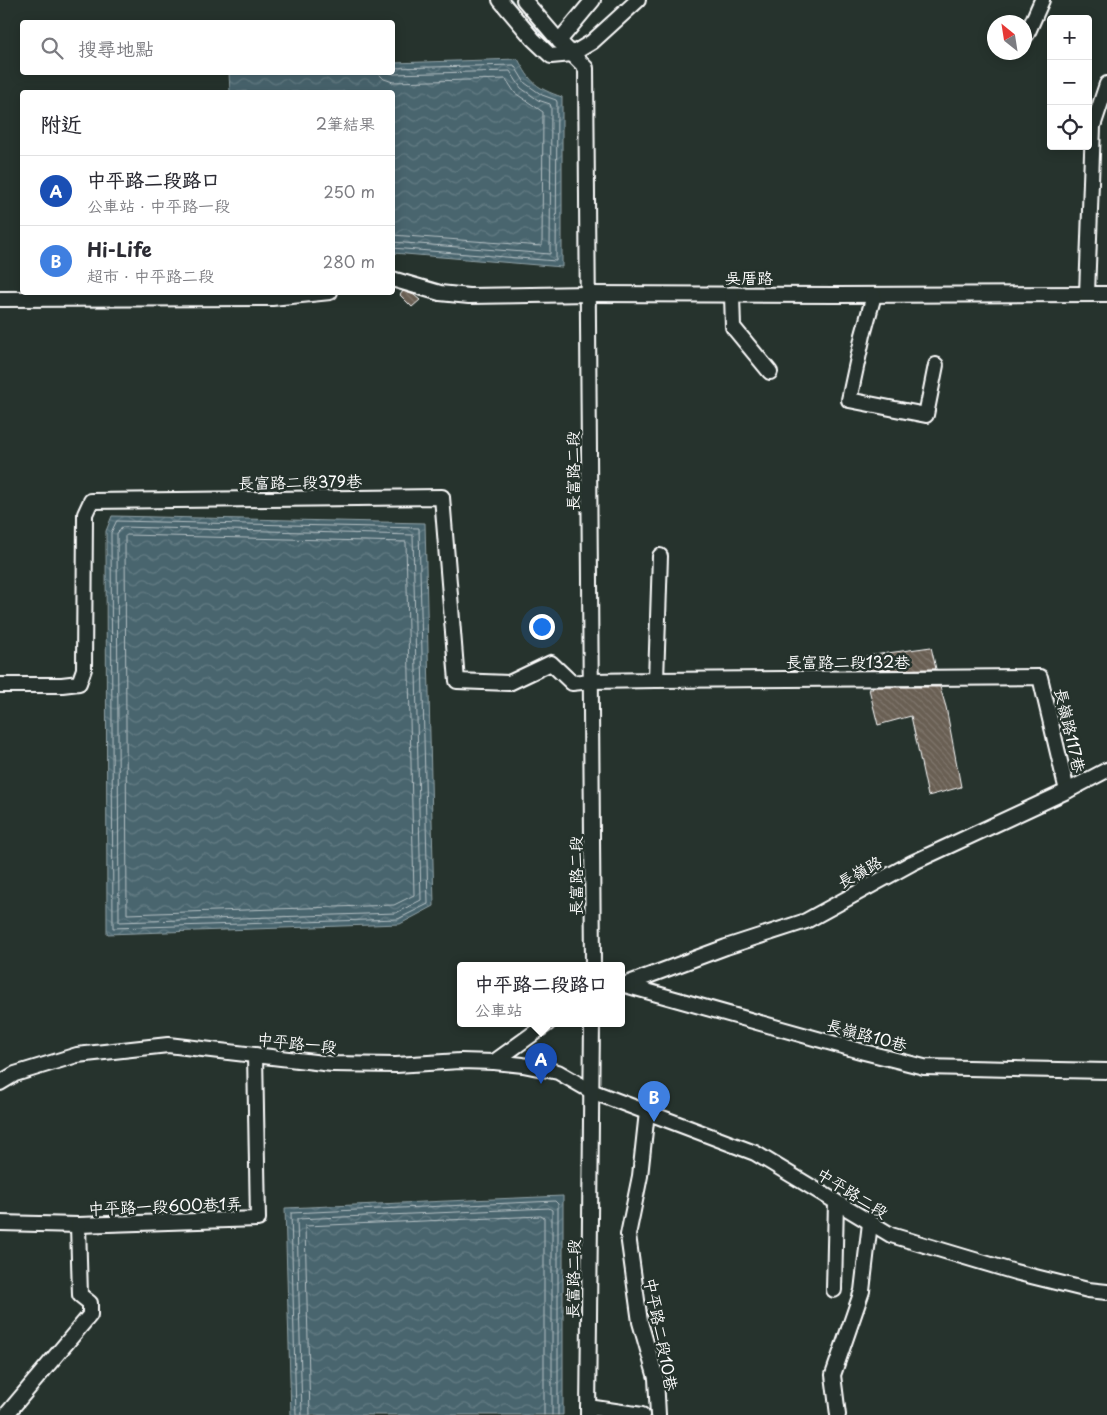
<!DOCTYPE html>
<html lang="zh-TW">
<head>
<meta charset="utf-8">
<style>
  body { margin:0; font-family:"Playpen Sans","LXGW WenKai TC",sans-serif; background:#f2f2f3; color:#2b2b33 }
  .controls { position:absolute; right:15px; top:15px; display:grid; overflow:hidden; border-radius:5px; box-shadow:0 2px 12px #0003 }
  .controls button { width:45px; height:45px; display:grid; place-items:center; padding:0; border:0; border-bottom:1px solid #e1e1e2; background:#fff; color:#2b2b33; font:25px sans-serif }
  .compass { position:absolute; left:987px; top:15px; width:45px; height:45px; border-radius:50%; background:#fff; box-shadow:0 2px 12px #0003; rotate:330deg }
  .you { position:absolute; left:541px; top:626px; width:18px; height:18px; margin:-12px; border:4px solid #fff; border-radius:50%; background:#1a73e8; box-shadow:0 0 0 8px #1a73e833 }
  .badge { display:grid; place-items:center; width:32px; height:32px; border-radius:50%; background:#ea580c; color:#fff; font-size:16px; font-weight:700 }
  .pin { position:absolute; translate:-50% -41px; filter:drop-shadow(0 1px 2px #0008) }
  .pin::after { content:''; position:absolute; top:26px; width:18px; height:15px; background:inherit; clip-path:polygon(0 0,100% 0,50% 100%) }
  .popup { position:absolute; left:457px; top:962px; width:168px; height:65px; box-sizing:border-box; display:grid; place-content:center; border-radius:5px; background:#fff; filter:drop-shadow(0 1px 4px #0005); font-size:16px; white-space:nowrap; color:#7c7c81 }
  .popup b { font-size:19px; color:#2b2b33 }
  .popup::after { content:''; position:absolute; left:50%; top:100%; margin-left:-10px; border:10px solid transparent; border-top-color:#fff }
  .list { margin:0; padding:0; list-style:none }
  h2 { display:flex; justify-content:space-between; align-items:center; height:65px; margin:0; padding:0 20px; font-size:21px }
  h2 small { font-size:16px; font-weight:400; color:#7c7c81 }
  .list li { display:grid; grid-template-columns:32px 1fr auto; gap:15px; align-items:center; box-sizing:border-box; height:70px; padding:0 20px; border-top:1px solid #e1e1e2 }
  .list b { display:block; font-size:19px; white-space:nowrap }
  .list p { margin:0; font-size:16px; white-space:nowrap; color:#7c7c81 }
  .list em { font-size:16px; font-style:normal; color:#7c7c81 }
  .icon { flex:none; width:28px; height:28px; fill:none; stroke:currentColor; stroke-width:2; stroke-linecap:round; stroke-linejoin:round }
  .map { position:relative; flex:none; width:1107px; height:1415px; overflow:hidden }
  .search { position:absolute; background:#fff; box-shadow:0 2px 12px #0003; left:20px; top:20px; width:375px; height:55px; display:flex; align-items:center; gap:12px; box-sizing:border-box; padding:0 18px; border-radius:5px; color:#7c7c81; font-size:19px }
  .panel { position:absolute; background:#fff; box-shadow:0 2px 12px #0003; left:20px; top:90px; width:375px; height:205px; border-radius:5px }
  .map>svg:first-child { display:block }
  .water { fill:url(#water-waves); stroke:#92a3a8 }
  .lines { fill:none; stroke-linecap:round; stroke-linejoin:round }
  .shore { stroke:#b6c1c5; stroke-width:1 }
  .stream { stroke:#92a3a8; stroke-width:4 }
  .building { fill:url(#building-back-hatch); stroke:#fff }
  .minor-casing { stroke:#fff; stroke-width:18 }
  .minor { stroke:#26332d; stroke-width:14 }
  .labels { text-anchor:middle; dominant-baseline:central; stroke-width:5; stroke-linejoin:round; paint-order:stroke }
  .street-label { font-size:16px; fill:#fff; stroke:#26332d }
</style>
</head>
<body>
<div class="map">
<svg width="1107" height="1415" viewBox="0 0 1107 1415">
  <defs>
    <pattern id="water-waves" width="16" height="10" patternUnits="userSpaceOnUse" patternTransform="scale(1.25)"><rect width="16" height="10" fill="#49656e"/><path d="M0 5q4-4 8 0t8 0" fill="none" stroke="#647c84"/></pattern>
    <pattern id="building-back-hatch" width="6" height="6" patternUnits="userSpaceOnUse" patternTransform="scale(1.25)"><rect width="6" height="6" fill="#695f53"/><path d="M-1 5l2 2M0 0l6 6M5-1l2 2" fill="none" stroke="#80776d"/></pattern>
  </defs>
  <rect width="100%" height="100%" fill="#26332d"/>
  <filter id="ink" filterUnits="userSpaceOnUse"><feTurbulence type="fractalNoise" baseFrequency=".02" numOctaves="2"/><feDisplacementMap in="SourceGraphic" scale="10" xChannelSelector="R" yChannelSelector="G"/><feConvolveMatrix kernelMatrix="1 2 1 2 8 2 1 2 1" color-interpolation-filters="sRGB"/></filter>
  <g filter="url(#ink)">
    <g class="water">
      <path d="M518,59C531,83 536,88 562,97V267L393,253L392,92H230L229,73L392,72L393,63Z"/>
      <path d="M112,516L425,523L434,906L400,924L107,934L106,531Z"/>
      <path d="M563,1196V1415H291L285,1208Z"/>
    </g>
    <g class="lines">
      <g class="shore">
        <path d="M392,68L514,65L525,83L542,95L556,100L557,102L556,261L392,248"/>
        <path d="M377,72L384,79L393,82L506,79L515,93L543,112L542,246L392,235"/>
        <path d="M387,72L394,74L510,71L521,88L538,100L550,104L551,107L550,254L392,242"/>
        <path d="M117,521L419,528L428,904L398,919L113,928L111,533Z"/>
        <path d="M122,527L413,535L421,900L396,913L119,922L117,534Z"/>
        <path d="M127,535L406,542L414,895L394,905L127,914L125,537Z"/>
        <path d="M296,1415L291,1213L555,1201L558,1204V1415"/>
        <path d="M302,1415L297,1219L549,1208L552,1210V1415"/>
        <path d="M310,1415L305,1226L541,1216L544,1218V1415"/>
      </g>
      <g class="stream">
        <path d="M510,0L516,8"/>
        <path d="M527,21L552,46"/>
      </g>
    </g>
    <g class="building">
      <path d="M403,291L414,295L420,300L412,307L400,295Z"/>
      <path d="M931,647L936,669L869,670L866,656Z"/>
      <path d="M872,687H940L946,707L961,787L928,796L911,716L878,725L869,689H873Z"/>
    </g>
    <g class="lines">
      <defs>
        <g id="minor">
          <path d="M500,0L533,39L551,56L572,54L592,42L638,0"/>
          <path d="M524,0L559,41L586,68L593,965"/>
          <path d="M1027,34L1042,0"/>
          <path d="M559,41L593,0"/>
          <path d="M392,279L440,293L469,296L589,294L837,295L1107,294"/>
          <path d="M1087,294L1093,126L1107,84"/>
          <path d="M732,295L733,327L770,372"/>
          <path d="M874,295L863,335L849,400L926,415L936,365"/>
          <path d="M0,299L272,298L330,292"/>
          <path d="M656,680L1040,677L1067,791"/>
          <path d="M0,685H62L79,683L84,669L85,514L91,501L442,497L457,681L509,683L551,663L572,683L591,681L656,680L660,556"/>
          <path d="M625,985L864,1052L924,1067L1107,1071"/>
          <path d="M621,986L726,947L806,921L912,863L1067,791L1107,770"/>
          <path d="M494,1062L548,1023"/>
          <path d="M0,1083L15,1074L77,1055L168,1045L332,1064L396,1065L460,1061L494,1062L523,1065L558,1072L591,1091L755,1153L891,1235L1015,1272L1088,1290L1107,1292"/>
          <path d="M647,1112L640,1176L628,1235L640,1322L656,1378L658,1415"/>
          <path d="M0,1223L78,1225L258,1219L255,1055"/>
          <path d="M834,1290L836,1202"/>
          <path d="M588,1407L642,1415"/>
          <path d="M6,1415L90,1315V1303L80,1295L78,1225"/>
          <path d="M588,1415L592,1023"/>
          <path d="M838,1415L833,1375L862,1291L870,1223"/>
        </g>
      </defs>
      <use href="#minor" class="minor-casing"/>
      <use href="#minor" class="minor"/>
    </g>
  </g>
  <g class="labels">
    <g class="street-label">
      <text x="749" y="277">吳厝路</text>
      <text transform="translate(572 471) rotate(-90)">長富路二段</text>
      <text transform="translate(300 481) rotate(-1)">長富路二段379巷</text>
      <text x="848" y="661">長富路二段132巷</text>
      <text transform="translate(1071 730) rotate(77)">長嶺路117巷</text>
      <text transform="translate(859 871) rotate(-29)">長嶺路</text>
      <text transform="translate(575 876) rotate(-90)">長富路二段</text>
      <text transform="translate(867 1034) rotate(15)">長嶺路10巷</text>
      <text transform="translate(297 1042) rotate(6)">中平路一段</text>
      <text transform="translate(853 1192) rotate(32)">中平路二段</text>
      <text transform="translate(165 1205) rotate(-2)">中平路一段600巷1弄</text>
      <text transform="translate(572 1279) rotate(-89)">長富路二段</text>
      <text transform="translate(662 1334) rotate(79)">中平路二段10巷</text>
    </g>
  </g>
</svg>
<div class="controls">
<button>+</button>
<button>−</button>
<button><svg class="icon" aria-label="locate" viewBox="0 0 24 24"><circle cx="12" cy="12" r="6"/><path d="M12 2v4M12 18v4M2 12h4M18 12h4"/></svg></button>
</div>
<svg class="compass" viewBox="-18 -18 36 36"><path d="M0-13l5 13h-10z" fill="#e53935"/><path d="M0 13l5-13h-10z" fill="#7c7c81"/></svg>
<div class="you"></div>
<div class="pin badge" style="left:541px;top:1084px;background:#1a4fb4">A</div>
<div class="popup"><b>中平路二段路口</b>公車站</div>
<div class="pin badge" style="left:654px;top:1122px;background:#3f7fe0">B</div>
<div class="search"><svg class="icon" aria-label="search" viewBox="0 0 24 24"><circle cx="10" cy="10" r="6"/><path d="M15 15l6 6"/></svg>搜尋地點</div>
<section class="panel">
<h2>附近<small>2筆結果</small></h2>
<ul class="list">
<li><span class="badge" style="background:#1a4fb4">A</span><div><b>中平路二段路口</b><p>公車站 · 中平路一段</p></div><em>250 m</em></li>
<li><span class="badge" style="background:#3f7fe0">B</span><div><b>Hi-Life</b><p>超市 · 中平路二段</p></div><em>280 m</em></li>
</ul>
</section>
</div>
</body>
</html>
